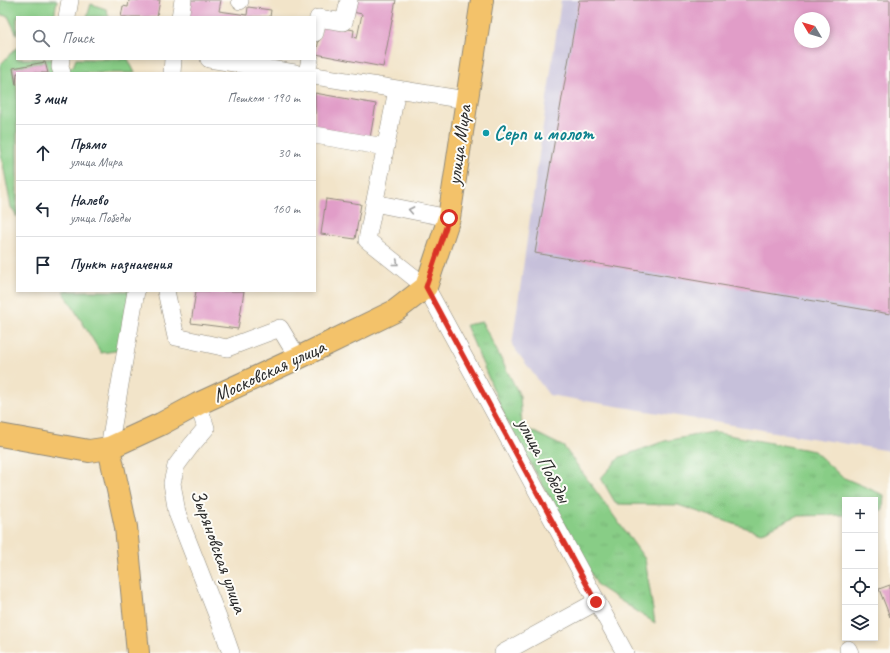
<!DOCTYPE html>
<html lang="ru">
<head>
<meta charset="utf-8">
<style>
  body { margin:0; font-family:Caveat,sans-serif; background:#f6f6f7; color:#1f2937 }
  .controls { position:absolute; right:12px; bottom:12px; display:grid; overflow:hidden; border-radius:0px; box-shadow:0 2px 6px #0003 }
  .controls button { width:36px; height:36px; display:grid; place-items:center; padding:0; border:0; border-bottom:1px solid #e0e1e3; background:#fff; color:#1f2937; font:20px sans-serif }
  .compass { position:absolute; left:794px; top:12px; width:36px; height:36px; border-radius:50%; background:#fff; box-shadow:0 2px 6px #0003; rotate:308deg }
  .stop { position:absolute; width:12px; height:12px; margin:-9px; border:3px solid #d93025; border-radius:50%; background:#fff }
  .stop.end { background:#d93025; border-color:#fff; box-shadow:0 1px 4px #0008 }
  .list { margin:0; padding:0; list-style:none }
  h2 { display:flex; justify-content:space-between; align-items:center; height:52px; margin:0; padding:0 16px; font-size:17px }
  h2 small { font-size:13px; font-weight:400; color:#747a83 }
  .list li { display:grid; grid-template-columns:26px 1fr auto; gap:12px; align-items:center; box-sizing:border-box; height:56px; padding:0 16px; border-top:1px solid #e0e1e3 }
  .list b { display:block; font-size:15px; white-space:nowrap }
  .list p { margin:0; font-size:13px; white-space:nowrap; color:#747a83 }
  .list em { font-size:13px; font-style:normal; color:#747a83 }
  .icon { flex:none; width:22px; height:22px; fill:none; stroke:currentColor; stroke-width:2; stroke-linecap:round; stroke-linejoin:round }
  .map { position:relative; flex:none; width:890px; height:653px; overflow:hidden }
  .search { position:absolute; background:#fff; box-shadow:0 2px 6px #0003; left:16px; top:16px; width:300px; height:44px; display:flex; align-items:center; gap:10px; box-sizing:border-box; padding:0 14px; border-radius:0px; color:#747a83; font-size:15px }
  .panel { position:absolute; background:#fff; box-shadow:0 2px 6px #0003; left:16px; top:72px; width:300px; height:220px; border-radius:0px }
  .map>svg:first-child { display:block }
  .industrial { fill:#c6c0da; fill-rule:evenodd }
  .grass { fill:url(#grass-tufts); stroke:#5a7c58 }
  .green { fill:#88cd86; stroke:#5a7c58 }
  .building { fill:#e19dc8; fill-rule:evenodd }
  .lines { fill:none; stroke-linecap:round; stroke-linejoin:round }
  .minor-casing { stroke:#8e887a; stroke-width:18 }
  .major-casing { stroke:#8e887a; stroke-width:24 }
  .minor { stroke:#fff; stroke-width:17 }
  .major { stroke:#f3c26a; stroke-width:22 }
  .oneway { stroke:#a0a0a0 }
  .route { stroke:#d93025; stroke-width:5 }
  .culture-dot { fill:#0f9aa8; stroke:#fdfcf7; stroke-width:1.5 }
  .labels { text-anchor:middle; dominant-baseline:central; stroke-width:4; stroke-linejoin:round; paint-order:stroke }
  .culture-label { font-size:20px; font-weight:bold; fill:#0d838f; stroke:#fdfcf7; text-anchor:start }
  .street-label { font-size:20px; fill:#2b2b2b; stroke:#fdfcf7 }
</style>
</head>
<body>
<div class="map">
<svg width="890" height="653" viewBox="0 0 890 653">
  <defs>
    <pattern id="grass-tufts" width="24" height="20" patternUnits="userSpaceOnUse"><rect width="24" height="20" fill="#88cd86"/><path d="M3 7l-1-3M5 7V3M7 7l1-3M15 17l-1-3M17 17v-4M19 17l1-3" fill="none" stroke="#76b074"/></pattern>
  </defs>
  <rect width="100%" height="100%" fill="#fdfcf7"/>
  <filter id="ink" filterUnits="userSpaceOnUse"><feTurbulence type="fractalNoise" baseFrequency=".025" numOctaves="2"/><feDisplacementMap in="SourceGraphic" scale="8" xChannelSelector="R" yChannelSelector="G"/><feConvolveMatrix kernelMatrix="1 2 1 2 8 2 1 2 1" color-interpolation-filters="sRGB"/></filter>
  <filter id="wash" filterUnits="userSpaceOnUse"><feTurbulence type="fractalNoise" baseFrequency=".012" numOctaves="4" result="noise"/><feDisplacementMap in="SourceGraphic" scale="16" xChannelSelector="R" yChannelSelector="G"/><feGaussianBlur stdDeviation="0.9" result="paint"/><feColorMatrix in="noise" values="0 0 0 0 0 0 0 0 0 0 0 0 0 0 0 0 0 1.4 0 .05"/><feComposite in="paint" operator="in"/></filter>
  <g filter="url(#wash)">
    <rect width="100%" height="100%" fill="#f2e4c9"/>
    <path class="industrial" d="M561,0H890V451L549,395L512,345ZM800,18H824V42H800Z"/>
    <g class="grass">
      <path d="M482,322L520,396L522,426L564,447L645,559L655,623L598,586L506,419L466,325Z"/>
      <path d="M712,432L814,451L842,477L884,495L883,510L875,511V500H845V515L796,516L761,533L678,505L616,504L601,478L620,457L665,441Z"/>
    </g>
    <g class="green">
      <path d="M0,0H57L54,17H17V35L8,16L0,15Z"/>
      <path d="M91,4L106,9L109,17H87Z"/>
      <path d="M17,47V59H56L60,67H73L76,59H128L135,73H48L45,62L13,68L17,89V217L11,207L0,148V65Z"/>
      <path d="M63,291H138L129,349L101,353Z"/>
    </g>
    <g id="blocks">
      <g class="building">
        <path d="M129,0H160L157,17H121L123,6L128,7Z"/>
        <path d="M190,0H221L219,11L247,15L248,7L271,10L270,17H188Z"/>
        <path d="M354,0H396L383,67L316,54L322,24L354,30L353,37L357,38L362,14L352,12Z"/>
        <path d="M579,0H890V314L535,253ZM800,18H824V42H800Z"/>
        <path d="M45,62L48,73H17L16,85L13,68Z"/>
        <path d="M315,93L376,104L370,138L315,128Z"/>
        <path d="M326,199L361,204L355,239L321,234Z"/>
        <path d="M196,291H244L238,329L191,323Z"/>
        <path d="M890,585V617L879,589Z"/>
      </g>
    </g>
  </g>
  <g filter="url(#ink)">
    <use href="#blocks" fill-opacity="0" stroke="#8e887a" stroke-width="1"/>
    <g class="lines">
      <defs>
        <g id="minor">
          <path d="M240,1V0"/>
          <path d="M67,17L70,0"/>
          <path d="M180,17L183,0"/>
          <path d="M315,33L318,18L344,22L349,0"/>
          <path d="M61,59L60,67L62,73"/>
          <path d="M209,59L295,73"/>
          <path d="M172,73L173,59"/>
          <path d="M307,73L310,59"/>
          <path d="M315,76L466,100"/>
          <path d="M397,90L367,240L426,287L625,653"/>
          <path d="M315,135L385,147"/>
          <path d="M374,203L449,218"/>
          <path d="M166,291L176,337L227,348L280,328L298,358"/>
          <path d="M198,404L206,428L190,447L176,466L172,483L177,513L224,633L231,653"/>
          <path d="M109,448L136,291"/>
          <path d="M848,649L850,653"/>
          <path d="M503,653L596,602"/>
        </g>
        <g id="major">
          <path d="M0,435L89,451L109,448L161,424L198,404L298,358L395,311L426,287L449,218L482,0"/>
          <path d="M109,448L126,527L138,653"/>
        </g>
      </defs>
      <use href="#minor" class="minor-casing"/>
      <use href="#major" class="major-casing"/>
      <use href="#minor" class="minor"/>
      <use href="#major" class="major"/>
    </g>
    <defs><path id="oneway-chevron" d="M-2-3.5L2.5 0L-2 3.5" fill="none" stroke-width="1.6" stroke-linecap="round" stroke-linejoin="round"/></defs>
    <g class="oneway">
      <use href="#oneway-chevron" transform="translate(411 210) rotate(-169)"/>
      <use href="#oneway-chevron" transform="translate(396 263) rotate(39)"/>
    </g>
  </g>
  <g class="lines" filter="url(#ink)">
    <path class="route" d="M449,218L426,287L596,602"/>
  </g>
  <circle class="culture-dot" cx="486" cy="133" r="4"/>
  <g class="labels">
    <g class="culture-label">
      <text x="494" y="133">Серп и молот</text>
    </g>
    <g class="street-label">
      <text transform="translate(459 145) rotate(-82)">улица Мира</text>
      <text transform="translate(269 371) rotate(-25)">Московская улица</text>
      <text transform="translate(544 460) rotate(62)">улица Победы</text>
      <text transform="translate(219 551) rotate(70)">Зыряновская улица</text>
    </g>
  </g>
</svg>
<div class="controls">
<button>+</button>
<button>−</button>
<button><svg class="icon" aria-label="locate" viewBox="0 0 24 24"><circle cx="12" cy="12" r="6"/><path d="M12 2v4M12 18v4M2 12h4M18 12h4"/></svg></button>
<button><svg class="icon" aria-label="layers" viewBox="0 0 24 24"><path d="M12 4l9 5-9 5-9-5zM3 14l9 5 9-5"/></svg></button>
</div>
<svg class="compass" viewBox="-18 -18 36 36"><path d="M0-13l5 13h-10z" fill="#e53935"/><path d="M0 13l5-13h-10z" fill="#747a83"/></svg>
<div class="stop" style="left:449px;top:218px"></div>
<div class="stop end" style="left:596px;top:602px"></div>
<div class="search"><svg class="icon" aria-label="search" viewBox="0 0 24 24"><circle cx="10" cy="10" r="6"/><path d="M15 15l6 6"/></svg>Поиск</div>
<section class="panel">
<h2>3 мин<small>Пешком · 190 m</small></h2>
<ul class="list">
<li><svg class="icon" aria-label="ahead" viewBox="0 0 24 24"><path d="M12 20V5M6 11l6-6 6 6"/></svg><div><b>Прямо</b><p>улица Мира</p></div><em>30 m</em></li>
<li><svg class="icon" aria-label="left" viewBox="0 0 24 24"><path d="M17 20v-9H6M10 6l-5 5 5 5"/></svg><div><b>Налево</b><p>улица Победы</p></div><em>160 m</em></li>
<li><svg class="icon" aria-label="arrive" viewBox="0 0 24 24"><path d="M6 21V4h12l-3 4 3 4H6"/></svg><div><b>Пункт назначения</b></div></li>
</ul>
</section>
</div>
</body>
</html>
